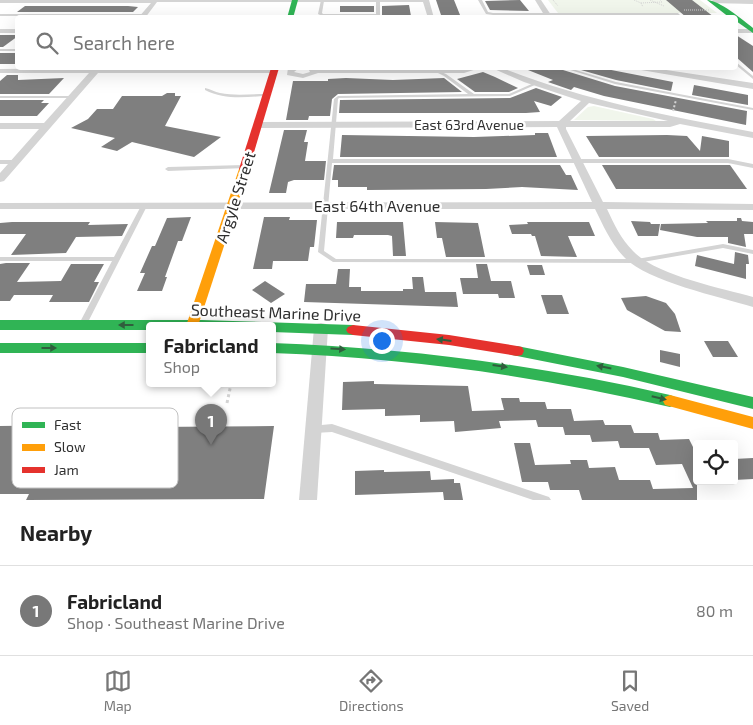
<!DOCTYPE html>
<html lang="en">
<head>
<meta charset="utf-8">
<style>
  body { margin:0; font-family:"Exo 2",sans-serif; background:#f6f6f6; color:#222 }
  .controls { position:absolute; right:15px; bottom:15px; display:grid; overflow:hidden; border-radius:5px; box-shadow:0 5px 20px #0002 }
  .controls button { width:45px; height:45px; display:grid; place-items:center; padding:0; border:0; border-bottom:1px solid #e0e0e0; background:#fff; color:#222; font:25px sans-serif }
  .you { position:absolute; left:381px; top:340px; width:18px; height:18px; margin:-12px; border:4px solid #fff; border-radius:50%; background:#1a73e8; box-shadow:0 0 0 8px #1a73e833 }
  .badge { display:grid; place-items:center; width:32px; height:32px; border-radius:50%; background:#787878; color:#fff; font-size:16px; font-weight:700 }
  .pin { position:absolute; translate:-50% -41px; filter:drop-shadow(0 1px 2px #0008) }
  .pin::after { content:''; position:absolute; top:26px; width:18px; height:15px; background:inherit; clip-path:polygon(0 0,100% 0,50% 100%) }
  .popup { position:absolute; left:146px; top:322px; width:130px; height:65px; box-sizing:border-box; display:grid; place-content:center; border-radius:5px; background:#fff; filter:drop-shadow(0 1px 4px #0005); font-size:16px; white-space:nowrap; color:#767676 }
  .popup b { font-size:19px; color:#222 }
  .popup::after { content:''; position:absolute; left:50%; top:100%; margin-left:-10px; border:10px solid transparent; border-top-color:#fff }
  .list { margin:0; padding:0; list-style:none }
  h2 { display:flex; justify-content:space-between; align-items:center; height:65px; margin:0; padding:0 20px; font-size:21px }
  h2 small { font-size:16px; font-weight:400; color:#767676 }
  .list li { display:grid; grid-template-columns:32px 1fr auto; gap:15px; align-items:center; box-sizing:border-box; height:90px; padding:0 20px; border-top:1px solid #e0e0e0 }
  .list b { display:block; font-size:19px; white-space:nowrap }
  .list p { margin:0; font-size:16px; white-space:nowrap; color:#767676 }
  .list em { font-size:16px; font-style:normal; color:#767676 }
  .icon { flex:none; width:28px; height:28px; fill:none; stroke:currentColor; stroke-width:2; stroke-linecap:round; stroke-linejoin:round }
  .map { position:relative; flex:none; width:753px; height:500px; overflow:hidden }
  .search { position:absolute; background:#fff; box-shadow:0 5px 20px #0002; left:15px; right:15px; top:15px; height:55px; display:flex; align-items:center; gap:12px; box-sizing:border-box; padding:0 18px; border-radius:5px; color:#767676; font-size:19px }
  .sheet { height:155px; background:#fff }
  nav { display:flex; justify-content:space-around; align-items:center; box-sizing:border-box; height:70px; border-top:1px solid #e0e0e0; background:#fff; font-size:14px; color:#767676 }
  nav a { display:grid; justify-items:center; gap:2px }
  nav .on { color:#787878 }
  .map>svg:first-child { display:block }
  .green { fill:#f1f6ec }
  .building { fill:#7f7f7f }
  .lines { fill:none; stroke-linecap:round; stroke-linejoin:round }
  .path-far2 { stroke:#d4d4d4; stroke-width:1; stroke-dasharray:1 1; stroke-linecap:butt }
  .path-far1 { stroke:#d4d4d4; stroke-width:2; stroke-dasharray:2 2; stroke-linecap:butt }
  .path { stroke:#d4d4d4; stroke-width:3; stroke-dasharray:3 3; stroke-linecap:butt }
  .lane { fill:#d4d4d4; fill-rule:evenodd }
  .street { fill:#d4d4d4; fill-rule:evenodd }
  .fast { fill:#30b455; fill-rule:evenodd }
  .slow { fill:#ff9f0a; fill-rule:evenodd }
  .jam { fill:#e5322d; fill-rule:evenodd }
  .oneway { fill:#305e3d }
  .labels { text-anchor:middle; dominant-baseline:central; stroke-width:5; stroke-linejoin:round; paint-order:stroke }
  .far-street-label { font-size:14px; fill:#303030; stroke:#fff }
  .street-label { font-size:16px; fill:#303030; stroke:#fff }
  .key { fill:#fff; stroke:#c1c1c1; stroke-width:1 }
  .key-label { font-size:14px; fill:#303030 }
</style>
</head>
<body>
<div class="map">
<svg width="753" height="500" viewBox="0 0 753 500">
  <rect width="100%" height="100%" fill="#fff"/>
  <g class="green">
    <path d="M548,0H700L717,13H558Z"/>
    <path d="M594,106L653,119L656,121L574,120L588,107Z"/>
  </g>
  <g class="building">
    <path d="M436,0H454L460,15H441Z"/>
    <path d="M520,0L529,11L490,10L485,1Z"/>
    <path d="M666,0H692L714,17H686Z"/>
    <path d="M409,5L411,16L382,15V6Z"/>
    <path d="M25,6H128L138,7L133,12H17Z"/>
    <rect x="340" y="6" width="34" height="6"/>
    <path d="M0,35H18V36L3,47H0Z"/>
    <path d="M736,35L753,46V72L736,57Z"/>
    <rect x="0" y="53" width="18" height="11"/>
    <path d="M523,68H562L563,70L615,86L747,111L746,125L604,96L574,87L571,90L548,82L553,80Z"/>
    <path d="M574,68H601L673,82L671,91L616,80Z"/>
    <path d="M483,72L495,77L518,88L509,92H475L457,79Z"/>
    <path d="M7,75H18V80L64,78L49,94H0V81Z"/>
    <path d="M346,78L393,80L444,78L462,92L338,94L332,99L330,116H309L308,120H286L293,81H328V79Z"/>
    <path d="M694,85L748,95V105L692,95Z"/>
    <path d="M536,88L562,97L551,106L534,101L540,112L526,113H339L340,100L510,98Z"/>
    <path d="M167,93H175V96H181L165,126L221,137L194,157L132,142L117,151L101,147L115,138L71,128L88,119L97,109H113L122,96H162Z"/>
    <path d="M0,100H44L41,103H49L37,116H0Z"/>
    <path d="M284,130H307L304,142H308L305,161H326L324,180H294L288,182L286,193H269Z"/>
    <path d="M535,133H548L557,157H340L342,135L474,137L535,135Z"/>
    <path d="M667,135L687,136L700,151L702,136L729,141V157H599L586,136Z"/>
    <path d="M334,165H560L566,175H571L578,190L522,187L486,189L367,190V187H338V180H332Z"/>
    <path d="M602,165H730L747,189H616Z"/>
    <path d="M191,217L182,241H178L165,277H167L162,291H137L145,273H140L152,246H155L167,218Z"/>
    <path d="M264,217H290L289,220H317L314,247H310L308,261H273L272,269H253Z"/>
    <path d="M737,218H741L742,221L753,222V234H744L746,247L728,243V237H697L660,230L661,224L708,223L706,221H737Z"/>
    <path d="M631,221L650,222L651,224H660L658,236H638Z"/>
    <path d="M12,222H90L88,225L128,224L122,236L76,237L66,253L11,255L26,234H0V223Z"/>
    <path d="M337,222H403L406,256H393L392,236L388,235H354L353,238H336Z"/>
    <path d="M435,222L478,223L485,257H446L442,238H437Z"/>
    <path d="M527,222H589L595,236H568L577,257L541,256L535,236H532L531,234H512L509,225L528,224Z"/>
    <path d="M735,252L748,255L749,264H746V279L695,266L697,255L734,264Z"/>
    <path d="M6,263H30L17,282L61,281L71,264H104L94,282H99L89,302H49L53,295H14L10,301H0V264Z"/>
    <path d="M476,264H487L491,281H511L515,298H499L498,294H463L460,278H478Z"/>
    <path d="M527,265H542L545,275H530Z"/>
    <path d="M338,269H350L349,287H361V291H403V289H413L412,277H423L425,292H456L458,307L304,302L306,284H336Z"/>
    <path d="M265,281L285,294L271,303L252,290Z"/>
    <path d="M541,295H562L569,314H547Z"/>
    <path d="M646,296L666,303L675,314L681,332L665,331L627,310L621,298Z"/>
    <path d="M704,341H728L738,357H713Z"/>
    <path d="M660,350L680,354V367L660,362Z"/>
    <path d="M374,381V384L468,386L472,411L504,410L501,398H519L520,402H545L547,409H571L574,421L603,420L605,425H631L634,433H658L660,440L689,439L697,455V500H582L579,490H550L548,482H522L514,443H530L535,465L571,464L570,460H587L589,468L615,467L619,480H650L653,489L693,488L682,464L656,465L649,448H620L618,441L592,442L590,435H565L563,427H538L536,420L499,421L501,428L455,432L454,421L420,422V415L385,416V409L342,410L343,382Z"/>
    <path d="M151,424L150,427L274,426L264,499L26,500L29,494H0V426Z"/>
    <path d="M753,458V479L734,480V459Z"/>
    <path d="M384,470V472L430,471L431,480L454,479V483H460L463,500H444L443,492L355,495V471Z"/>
  </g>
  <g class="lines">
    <g class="path-far2">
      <path d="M553,0L558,6"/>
      <path d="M634,0L641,3L643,7"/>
      <path d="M650,0L664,6"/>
      <path d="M641,3L662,2L660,0"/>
      <path d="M684,10H709"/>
    </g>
    <path class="path-far1" d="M673,111L676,100"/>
    <path class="path" d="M227,403L231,384"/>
    <g class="lane">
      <path d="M321,0L324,1L322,13L323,14H376V0H380V15L381,18H378L377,16H322L318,14Z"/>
      <path d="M478,0H482L488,12L493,13H678L683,18H680L677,15H493L486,14Z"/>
      <path d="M0,14H144L146,15L144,16H0Z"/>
      <rect x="0" y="49" width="18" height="2"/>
      <path d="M736,62L753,76V79L736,65Z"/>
      <path d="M428,68H432L446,74L474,94H509L534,83L537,84L510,96L339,98L338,99L333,159H728L753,164V168L728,163H332L324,251L336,259H637L723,244L753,250V254L723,248L637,263L333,262L318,252L334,99L338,96L468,94L444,76Z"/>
      <path d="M564,68H569L616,82L753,108V110L615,84Z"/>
      <path d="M205,88C210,89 215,92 220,93C235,96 251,94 266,94L268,95L266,96C245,97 224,100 205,90Z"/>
      <path d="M0,96H72L74,97L72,98H0Z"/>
      <path d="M0,160H14L17,162L14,164H0Z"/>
      <path d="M244,165L247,167L246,168L168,171L165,169L168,167Z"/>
      <path d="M144,204L147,206L86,326H80L79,324L112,261H0V257H114L141,206Z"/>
      <path d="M332,424L546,496L549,497L551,500H533L332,432L314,433L311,432L310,429L311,426Z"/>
    </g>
    <g class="street">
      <path d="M0,0H429L434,18H428L423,2H157L145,18H138L151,3H0Z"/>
      <path d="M535,0H541L553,18H546Z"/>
      <path d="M713,0H753V4L711,3L710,2Z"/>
      <rect x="0" y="29" width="18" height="4"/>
      <rect x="736" y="29" width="17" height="4"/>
      <path d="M94,68L274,69L278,71L274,73H98L4,181L0,182V173L39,129H0V123H44L89,73H0V69Z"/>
      <path d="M288,68H299L294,72L303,74L310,72L308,68H480L464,73H318L303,78L287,75Z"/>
      <path d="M492,68H502C583,100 667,116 753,132V138L680,124L670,127H566V129L603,202L753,204V210L607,209C614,224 621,239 633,251C655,275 721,288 753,297V307C720,297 647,281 625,258C611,244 603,225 595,209H0V203L592,202L557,127L258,128L253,125L258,122L559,121L581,101L524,82ZM589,103L668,121H570Z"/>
      <path d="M637,68H653L753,83V89L641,70Z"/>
      <path d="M321,323L326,324L328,328L317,500H299L314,328L316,324Z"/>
    </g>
    <g class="fast">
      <path d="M292,0H298L293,18H287Z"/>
      <path d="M707,0C719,0 743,20 753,28V33L736,21V18H730Z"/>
      <path d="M0,320H202L353,325L358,327L360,330L358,333L353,335L272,332V326H150V330H0Z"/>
      <rect x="0" y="343" width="150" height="10"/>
      <path d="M272,343C407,348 538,365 670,395L675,397L677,401L675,405L670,407C539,376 407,358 272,353Z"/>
      <path d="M517,346L623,367L753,397V409L623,377L512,355L510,351L512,347Z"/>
    </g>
    <g class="slow">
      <path d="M244,166L249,169L198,326H186L239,169Z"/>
      <path d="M670,395L753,417V429L665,405L663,401L665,397Z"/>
    </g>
    <g class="jam">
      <path d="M271,68H279L249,169L247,171H241L239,169Z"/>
      <path d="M353,325L449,335L517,346L522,347L524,351L522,355L517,356L449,345L353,335L348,333L346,330L348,327Z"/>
    </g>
  </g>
  <defs><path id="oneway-solid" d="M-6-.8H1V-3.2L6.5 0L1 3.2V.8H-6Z" transform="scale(1.25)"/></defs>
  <g class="oneway">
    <use href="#oneway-solid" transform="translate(126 325) rotate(-180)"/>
    <use href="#oneway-solid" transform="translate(444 340) rotate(-173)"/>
    <use href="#oneway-solid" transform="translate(49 348)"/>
    <use href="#oneway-solid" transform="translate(338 349) rotate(4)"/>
    <use href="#oneway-solid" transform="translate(500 366) rotate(8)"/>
    <use href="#oneway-solid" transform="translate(604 367) rotate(-169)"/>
    <use href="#oneway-solid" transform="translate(659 398) rotate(13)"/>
  </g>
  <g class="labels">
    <g class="far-street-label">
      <text x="469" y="124">East 63rd Avenue</text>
    </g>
    <g class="street-label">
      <text transform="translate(235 197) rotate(-72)">Argyle Street</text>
      <text x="377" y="205">East 64th Avenue</text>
      <text transform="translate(276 312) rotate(2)">Southeast Marine Drive</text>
    </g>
  </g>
  <rect x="12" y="408" width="166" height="80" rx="8" class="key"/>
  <rect x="22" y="422" width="23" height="6" fill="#30b455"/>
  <rect x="22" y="444" width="23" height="7" fill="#ff9f0a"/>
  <rect x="22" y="467" width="23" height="6" fill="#e5322d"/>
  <g class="key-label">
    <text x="54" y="430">Fast</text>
    <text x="54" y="452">Slow</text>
    <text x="54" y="475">Jam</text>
  </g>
</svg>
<div class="controls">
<button><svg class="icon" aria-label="locate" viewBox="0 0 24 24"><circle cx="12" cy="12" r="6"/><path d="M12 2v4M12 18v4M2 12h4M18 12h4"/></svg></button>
</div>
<div class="you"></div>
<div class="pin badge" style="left:211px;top:445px">1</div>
<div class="popup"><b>Fabricland</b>Shop</div>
<div class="search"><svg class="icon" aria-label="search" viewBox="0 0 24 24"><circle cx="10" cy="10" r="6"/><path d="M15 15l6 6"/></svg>Search here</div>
</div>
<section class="sheet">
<h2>Nearby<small></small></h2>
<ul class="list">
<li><span class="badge">1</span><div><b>Fabricland</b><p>Shop · Southeast Marine Drive</p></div><em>80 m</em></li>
</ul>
</section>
<nav>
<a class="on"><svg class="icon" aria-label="map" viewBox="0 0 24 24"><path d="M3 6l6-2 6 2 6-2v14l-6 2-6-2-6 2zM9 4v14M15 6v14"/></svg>Map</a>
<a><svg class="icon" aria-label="directions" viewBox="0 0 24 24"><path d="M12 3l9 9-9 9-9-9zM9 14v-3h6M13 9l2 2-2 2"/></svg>Directions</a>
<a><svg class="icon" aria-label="saved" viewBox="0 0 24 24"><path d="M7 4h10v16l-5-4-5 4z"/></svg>Saved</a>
</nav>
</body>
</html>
